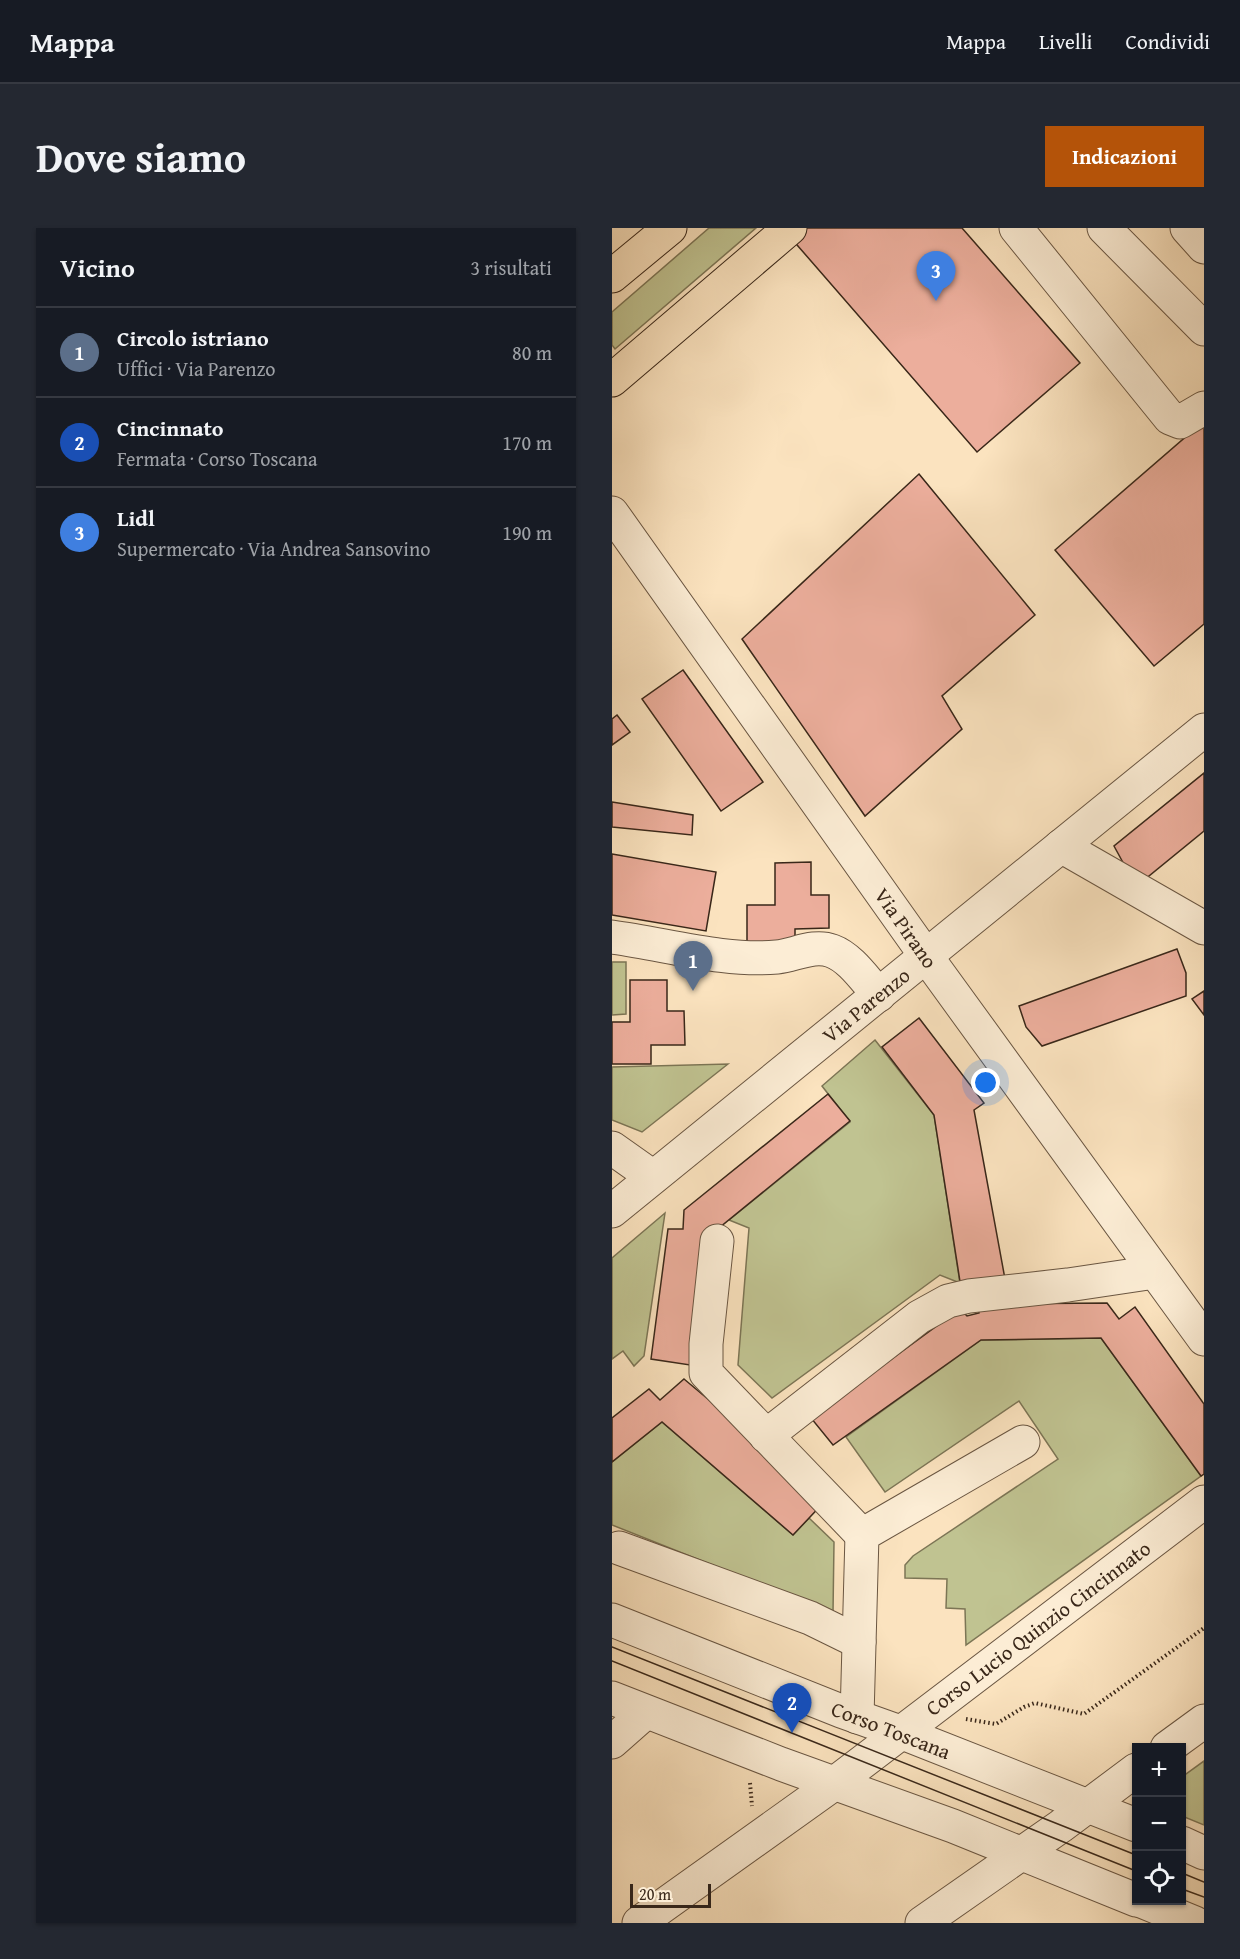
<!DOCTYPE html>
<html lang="it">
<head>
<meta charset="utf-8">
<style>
  body { margin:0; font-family:"Gentium Book Plus",serif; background:#242831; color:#f1f3f6 }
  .controls { position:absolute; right:18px; bottom:18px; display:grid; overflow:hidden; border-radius:0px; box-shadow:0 2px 4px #0004 }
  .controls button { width:54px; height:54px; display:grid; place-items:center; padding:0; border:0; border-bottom:2px solid #363941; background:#171b24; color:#f1f3f6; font:30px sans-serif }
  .scale { position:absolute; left:18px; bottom:15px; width:81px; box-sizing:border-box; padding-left:6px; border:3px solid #392719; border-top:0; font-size:16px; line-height:21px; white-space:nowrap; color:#392719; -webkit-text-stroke:4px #fcedd5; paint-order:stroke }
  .you { position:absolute; left:374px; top:855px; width:21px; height:21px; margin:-15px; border:4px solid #fff; border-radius:50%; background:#1a73e8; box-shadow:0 0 0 9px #1a73e833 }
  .badge { display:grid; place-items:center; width:39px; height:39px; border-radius:50%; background:#b45309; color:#fff; font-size:20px; font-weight:700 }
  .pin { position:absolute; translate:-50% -50px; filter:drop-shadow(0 2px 3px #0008) }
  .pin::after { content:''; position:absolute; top:32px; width:21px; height:18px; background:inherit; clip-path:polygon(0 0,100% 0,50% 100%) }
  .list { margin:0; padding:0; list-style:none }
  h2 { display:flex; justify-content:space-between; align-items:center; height:78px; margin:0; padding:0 24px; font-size:26px }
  h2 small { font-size:20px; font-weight:400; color:#9ea1a6 }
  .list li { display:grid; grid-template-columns:39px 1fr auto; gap:18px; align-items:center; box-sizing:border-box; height:90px; padding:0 24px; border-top:2px solid #363941 }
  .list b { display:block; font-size:22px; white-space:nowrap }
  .list p { margin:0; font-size:20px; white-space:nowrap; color:#9ea1a6 }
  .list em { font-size:20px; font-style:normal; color:#9ea1a6 }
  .icon { flex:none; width:33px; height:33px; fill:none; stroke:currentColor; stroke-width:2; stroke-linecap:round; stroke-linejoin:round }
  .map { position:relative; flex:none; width:592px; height:1695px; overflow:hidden; border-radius:0px }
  header { display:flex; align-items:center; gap:36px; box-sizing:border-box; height:84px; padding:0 30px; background:#171b24; border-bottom:2px solid #363941 }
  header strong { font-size:28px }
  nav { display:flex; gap:33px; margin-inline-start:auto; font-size:21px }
  .intro { display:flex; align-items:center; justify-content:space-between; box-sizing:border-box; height:144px; padding:0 36px }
  h1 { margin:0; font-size:42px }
  .button { padding:15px 27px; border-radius:0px; background:#b45309; color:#fff; font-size:21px; font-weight:700 }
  main { display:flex; gap:36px; padding:0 36px }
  aside { flex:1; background:#171b24; border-radius:0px; box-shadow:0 2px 4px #0004 }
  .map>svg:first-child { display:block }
  .green { fill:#c0c391; stroke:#7c7555; stroke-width:1.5 }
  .building { fill:#ecae9c; stroke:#392719; stroke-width:1.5 }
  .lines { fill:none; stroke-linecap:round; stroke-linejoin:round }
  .minor-casing { stroke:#6a5642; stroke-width:35 }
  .major-casing { stroke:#392719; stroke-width:35 }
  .path { stroke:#392719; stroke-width:4; stroke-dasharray:1.5 3; stroke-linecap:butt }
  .minor { stroke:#fcedd5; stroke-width:33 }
  .major { stroke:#fbe3bf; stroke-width:33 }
  .tram { stroke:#392719; stroke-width:1.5 }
  .labels { text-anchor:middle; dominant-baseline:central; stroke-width:4.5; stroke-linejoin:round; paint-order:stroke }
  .street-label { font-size:21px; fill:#392719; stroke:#fcedd5 }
</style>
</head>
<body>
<header>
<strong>Mappa</strong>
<nav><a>Mappa</a><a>Livelli</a><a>Condividi</a></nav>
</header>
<div class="intro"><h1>Dove siamo</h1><a class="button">Indicazioni</a></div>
<main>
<aside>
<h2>Vicino<small>3 risultati</small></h2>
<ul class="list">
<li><span class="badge" style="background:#5c6f8a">1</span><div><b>Circolo istriano</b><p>Uffici · Via Parenzo</p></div><em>80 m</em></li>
<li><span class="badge" style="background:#1a4fb4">2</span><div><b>Cincinnato</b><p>Fermata · Corso Toscana</p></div><em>170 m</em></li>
<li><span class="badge" style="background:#3f7fe0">3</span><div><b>Lidl</b><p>Supermercato · Via Andrea Sansovino</p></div><em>190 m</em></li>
</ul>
</aside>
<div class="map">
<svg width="592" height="1695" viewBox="0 0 592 1695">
  <rect width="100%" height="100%" fill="#fbe3bf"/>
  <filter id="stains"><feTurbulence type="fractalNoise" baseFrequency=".00333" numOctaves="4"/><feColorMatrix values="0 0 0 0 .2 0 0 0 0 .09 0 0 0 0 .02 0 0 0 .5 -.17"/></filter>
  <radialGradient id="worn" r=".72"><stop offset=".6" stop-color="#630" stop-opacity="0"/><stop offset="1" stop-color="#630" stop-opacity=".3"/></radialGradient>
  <g class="green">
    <path d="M97,0H144L3,121L0,117V84Z"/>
    <path d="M0,734H14V786L0,787Z"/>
    <path d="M263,812L322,887L348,1055L328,1047L160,1170L126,1137L137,1000L117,992L238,894L210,858Z"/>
    <path d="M116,836L30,904L0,892V839Z"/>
    <path d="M53,985L32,1128L22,1138L11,1123L0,1131V1030Z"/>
    <path d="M489,1110L589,1248L354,1417L353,1381L334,1380L335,1351L293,1350V1337L301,1328L446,1231L407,1173L273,1264L234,1209L369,1112Z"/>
    <path d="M50,1194L181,1307L197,1290L222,1314L221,1385L0,1297V1234Z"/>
    <path d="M592,1533V1597L570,1588V1549Z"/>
  </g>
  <g class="building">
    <path d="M192,0H350L468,135L365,224L179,10Z"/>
    <path d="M592,193V396L542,438L443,322Z"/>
    <path d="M307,246L423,387L330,468L350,501L253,588L130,411Z"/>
    <path d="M71,442L151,554L109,583L30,471Z"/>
    <path d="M5,487L18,504L0,517V491Z"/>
    <path d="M592,545V603L532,652L514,640L502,618Z"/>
    <path d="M0,574L81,587L80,607L0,599Z"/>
    <path d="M0,626L104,644L94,703L0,687Z"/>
    <path d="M199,634V667H217V700L183,701V718L135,719V677H163V635Z"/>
    <path d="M565,721L574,745V768L430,818L414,799L407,778Z"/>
    <path d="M18,752H55V783H72L73,817H39V836H0V794H18Z"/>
    <path d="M592,763V787L580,771Z"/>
    <path d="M307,790L372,875L362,882L393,1051L349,1060L322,887L270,819Z"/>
    <path d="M216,866L238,893L96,1009L78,1137L39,1131L56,1001H71L72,982Z"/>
    <path d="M495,1075L507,1091L523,1079L592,1176V1246L589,1248L489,1110L369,1112L221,1217L199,1190L348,1081L355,1088L367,1085L366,1076Z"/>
    <path d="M72,1151L215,1271L181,1307L50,1194L0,1234V1190L37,1161L48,1172Z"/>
  </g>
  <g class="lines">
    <defs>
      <g id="minor">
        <path d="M404,0L558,190L568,194L592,180"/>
        <path d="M492,0L592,101"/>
        <path d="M575,0L592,19"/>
        <path d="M0,285L314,728L592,1111"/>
        <path d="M449,618L592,700"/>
        <path d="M0,709C53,716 113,734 165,729C183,727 202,716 220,723C239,730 253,752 267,767"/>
        <path d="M0,920L41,949"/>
        <path d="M0,983L592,502"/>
        <path d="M105,1013L94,1116V1145L250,1307"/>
        <path d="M154,1208L307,1089L336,1073L357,1068L456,1057L543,1044"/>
        <path d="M7,1320L198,1390L247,1414"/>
        <path d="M0,1392L229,1483L288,1504L524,1597"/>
        <path d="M0,1470L169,1536L341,1598L524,1672"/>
        <path d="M245,1489L250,1307L411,1214"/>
        <path d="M0,1514L34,1484"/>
        <path d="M555,1520L592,1493"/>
        <path d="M570,1615L592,1625"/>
        <path d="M527,1672L583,1695"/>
        <path d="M27,1695L223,1555L592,1274"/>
        <path d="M310,1695L449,1598L524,1542"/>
      </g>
      <g id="major">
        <path d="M0,48L58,0"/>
        <path d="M0,152L178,0"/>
      </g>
    </defs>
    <use href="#minor" class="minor-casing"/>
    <use href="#major" class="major-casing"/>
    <g class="path">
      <path d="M354,1491L384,1496L412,1479L423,1475L472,1486L592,1400"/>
      <path d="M138,1555L140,1578"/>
    </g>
    <use href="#minor" class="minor"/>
    <use href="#major" class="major"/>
    <g class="tram">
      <path d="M0,1419L524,1627"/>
      <path d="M0,1433L524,1643"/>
      <path d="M570,1645L592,1654"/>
      <path d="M570,1661L592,1669"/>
    </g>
  </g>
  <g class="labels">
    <g class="street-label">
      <text transform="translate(294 700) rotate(55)">Via Pirano</text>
      <text transform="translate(254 777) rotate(-39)">Via Parenzo</text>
      <text transform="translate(426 1400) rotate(-37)">Corso Lucio Quinzio Cincinnato</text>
      <text transform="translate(279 1502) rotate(21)">Corso Toscana</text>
    </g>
  </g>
  <rect width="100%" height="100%" filter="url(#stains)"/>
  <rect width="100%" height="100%" fill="url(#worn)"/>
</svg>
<div class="controls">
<button>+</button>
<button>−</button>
<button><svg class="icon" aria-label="locate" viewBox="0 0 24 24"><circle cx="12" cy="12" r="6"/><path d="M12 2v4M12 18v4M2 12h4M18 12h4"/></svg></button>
</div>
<div class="scale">20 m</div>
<div class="you"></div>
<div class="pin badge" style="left:81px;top:763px;background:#5c6f8a">1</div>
<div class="pin badge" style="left:180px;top:1505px;background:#1a4fb4">2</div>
<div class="pin badge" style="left:324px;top:73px;background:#3f7fe0">3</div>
</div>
</main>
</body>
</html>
